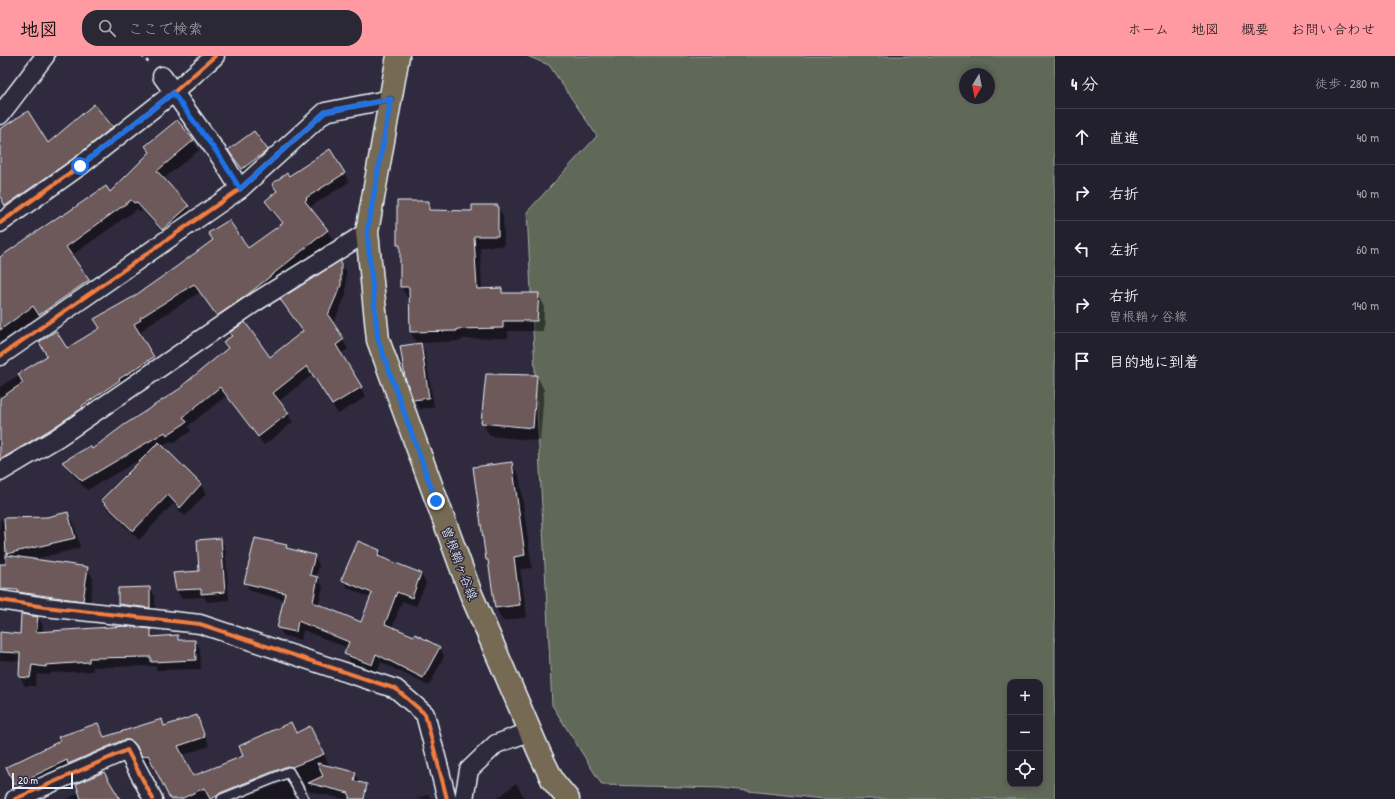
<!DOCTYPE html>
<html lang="ja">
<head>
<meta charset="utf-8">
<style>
  body { margin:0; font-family:"Patrick Hand","Klee One",sans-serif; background:#2b2836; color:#f1f3f6 }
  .controls { position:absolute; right:12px; bottom:12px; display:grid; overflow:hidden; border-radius:8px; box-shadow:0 2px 6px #0003 }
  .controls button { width:36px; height:36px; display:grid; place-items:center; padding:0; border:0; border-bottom:1px solid #403e4a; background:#23202e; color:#f1f3f6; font:20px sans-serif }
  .compass { position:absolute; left:959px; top:12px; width:36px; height:36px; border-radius:50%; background:#23202e; box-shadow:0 2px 6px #0003; rotate:190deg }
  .scale { position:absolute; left:12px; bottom:10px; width:61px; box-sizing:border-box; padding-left:4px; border:2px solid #e8f1f8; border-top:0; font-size:11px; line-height:14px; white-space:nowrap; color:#e8f1f8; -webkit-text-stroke:3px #2f2a3d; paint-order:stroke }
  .stop { position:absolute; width:12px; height:12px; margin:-9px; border:3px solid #1a73e8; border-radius:50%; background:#fff }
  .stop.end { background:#1a73e8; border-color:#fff; box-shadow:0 1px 4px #0008 }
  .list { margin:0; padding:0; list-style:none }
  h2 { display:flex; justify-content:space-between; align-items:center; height:52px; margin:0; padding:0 16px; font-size:17px }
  h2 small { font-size:13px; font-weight:400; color:#a3a3aa }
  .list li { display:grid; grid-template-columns:26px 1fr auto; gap:12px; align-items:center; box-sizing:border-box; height:56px; padding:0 16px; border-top:1px solid #403e4a }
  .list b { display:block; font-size:15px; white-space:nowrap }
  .list p { margin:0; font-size:13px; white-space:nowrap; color:#a3a3aa }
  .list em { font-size:13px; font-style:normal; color:#a3a3aa }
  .icon { flex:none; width:22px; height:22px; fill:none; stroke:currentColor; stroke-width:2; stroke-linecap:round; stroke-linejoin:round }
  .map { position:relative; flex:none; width:1055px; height:743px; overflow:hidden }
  header { display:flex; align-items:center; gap:24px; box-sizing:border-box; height:56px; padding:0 20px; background:#ff9aa2; color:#111 }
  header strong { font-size:19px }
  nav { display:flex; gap:22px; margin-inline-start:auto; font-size:14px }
  .search { width:280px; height:36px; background:#2b2836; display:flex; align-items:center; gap:10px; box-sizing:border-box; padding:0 14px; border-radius:16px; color:#a3a3aa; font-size:15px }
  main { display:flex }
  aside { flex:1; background:#23202e }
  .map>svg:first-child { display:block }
  .green { fill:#606759; stroke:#a4aca8; fill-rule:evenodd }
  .shadow { fill:#0007 }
  .building { fill:#6d595a; stroke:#e8f1f8 }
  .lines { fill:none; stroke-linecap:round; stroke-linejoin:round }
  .service-casing { stroke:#e8f1f8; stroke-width:12 }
  .minor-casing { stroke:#e8f1f8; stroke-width:21 }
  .primary-casing { stroke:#e8f1f8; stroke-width:25 }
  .path { stroke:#e8f1f8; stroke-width:2.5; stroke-dasharray:3 3; stroke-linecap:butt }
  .service { stroke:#2f2a3d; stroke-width:9 }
  .minor { stroke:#2f2a3d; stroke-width:18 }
  .primary { stroke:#766a54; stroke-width:22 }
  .cycleway-casing { stroke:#2f2a3d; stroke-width:6 }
  .cycleway { stroke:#f27e40; stroke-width:4 }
  .route { stroke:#1a73e8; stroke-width:5 }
  .labels { text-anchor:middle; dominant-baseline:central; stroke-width:3; stroke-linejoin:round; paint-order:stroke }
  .street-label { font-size:13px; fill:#e8f1f8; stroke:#2f2a3d }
</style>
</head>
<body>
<header>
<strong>地図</strong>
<div class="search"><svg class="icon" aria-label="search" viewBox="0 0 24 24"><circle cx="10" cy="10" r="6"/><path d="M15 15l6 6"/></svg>ここで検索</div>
<nav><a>ホーム</a><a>地図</a><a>概要</a><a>お問い合わせ</a></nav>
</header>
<main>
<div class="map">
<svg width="1055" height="743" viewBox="0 0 1055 743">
  <rect width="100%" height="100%" fill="#2f2a3d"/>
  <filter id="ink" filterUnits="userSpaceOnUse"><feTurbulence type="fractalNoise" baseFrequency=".025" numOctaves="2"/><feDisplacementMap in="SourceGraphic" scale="8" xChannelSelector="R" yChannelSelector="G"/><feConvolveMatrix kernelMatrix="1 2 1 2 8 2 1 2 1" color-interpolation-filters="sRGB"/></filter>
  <g filter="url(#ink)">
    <path class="green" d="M527,0H1055V743H824L720,732L602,729L552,649L527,156L597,80L549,9ZM965,18H989V42H965ZM1010,626H1040V728H1010Z"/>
    <g class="shadow">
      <path d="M177,65L193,85L199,94L163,123L188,151L193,160L168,183L142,154L140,156L137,153L71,200L93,234L45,267L39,259L2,285V284L0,285V202L110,137L150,98L146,90Z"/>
      <path d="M112,71L117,80L11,158L0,138V74L48,88Z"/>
      <path d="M267,94L272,103L248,121L235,103Z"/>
      <path d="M344,117L349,126L310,151L311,153L327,175L333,184L252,248L223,268L200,236L144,272L145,273L138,278L159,310L0,416V331L48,300L67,294L247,193L283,168L271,154L266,145L278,136L288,121Z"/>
      <path d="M428,146L433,155L473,156L497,150L503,160L504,190L480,191L482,234L501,233L504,238H538L544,249L543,275H508V282L462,283V285L417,287L410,276V241H407L401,231V193L398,189Z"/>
      <path d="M341,206L346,215V239L333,268L348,293L340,298L366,341L338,358L313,318L279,345L293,366L264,389L226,340L188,370L191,375L173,387L171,385L162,390L200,428L206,438L185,460L173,448L139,484L108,453L103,444L146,400L87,434L69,415L64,407L91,394L270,303L304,276L282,243Z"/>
      <path d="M420,288L425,297L434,351L420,353L414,344L406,321Z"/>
      <path d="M537,320L544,334L540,385L490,380L482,366Z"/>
      <path d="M511,407L519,419L532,512L520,513L527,561L503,565L496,552L490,510L487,504L474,412Z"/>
      <path d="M68,457L74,467L80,492L31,504L87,512L93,522L89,555L0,543V464L47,462Z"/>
      <path d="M220,483L225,491L229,544L207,546L204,541L181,542L177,534L200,516Z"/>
      <path d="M286,490L289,494L314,500L319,509L316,522H318L323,531L318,550L362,567L371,542L348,532L342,523L380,495L385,504L421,518L426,527L416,550L402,545L392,572L439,591L444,600L429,630L381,606L377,617L351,607L346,598L348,592L303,574L301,584L284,580L278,571L285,544L250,535L245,526Z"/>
      <path d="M150,532L155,541V561L125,557L119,548V533Z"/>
      <path d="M38,561L43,570L42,576L150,574L154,581L177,580L180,585H195L200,593L201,613L157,614L155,610L93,611V615L50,617V619L37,618L35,630H25L20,621V605L0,604V577L21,579Z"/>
      <path d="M197,660L202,669L209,690L183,699L193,721L245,701L296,678L315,680L330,711L355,717L360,726L356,743H344L308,735L300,721L295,718L233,743H171L154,707L148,709L141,697L139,694L134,692L21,737L16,729L98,668L105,681L161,664L165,671Z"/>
      <path d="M286,725L296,743H241Z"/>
      <path d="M516,727L525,743H497Z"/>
      <path d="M80,736L119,743H67Z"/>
      <path d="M428,739L431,743H415Z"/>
    </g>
    <g class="building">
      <path d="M94,48L113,71L74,102L5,150L0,140V73L28,55L48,87Z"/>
      <path d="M177,64L194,84L157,115L189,150L162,174L136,146L134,147L131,144L66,191L89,224L39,259L33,250L0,274V201L61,159L62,160L106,130L110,136L150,96L145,90Z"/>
      <path d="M254,75L268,94L242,113L228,94Z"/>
      <path d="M330,93L345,117L306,142L307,143L305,145L328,174L247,239L217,260L194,228L140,262L141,264L134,268L154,301L119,323L120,324L82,350L83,352L51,373L0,404V342L23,327L18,318L47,300L39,286L56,275L67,292L100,272L94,263L133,241L176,211L213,184L208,177L229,164L248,192L283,167L265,145L277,135L272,128L287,117L289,120Z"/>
      <path d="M397,145H429V154L472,155V149H498V180H474L477,233L502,232V237H539L537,265H503V272L457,273V275L410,276L409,231H400V189H397Z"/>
      <path d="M341,204V229L328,259L344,283L336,289L362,331L332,349L307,310L273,337L289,357L258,381L220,331L183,361L187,366L167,379L165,376L82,425L62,406L90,390L92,393L124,369L184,330L183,329L228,292L223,286L232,280L229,277L245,266L270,301L303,275L280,243Z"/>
      <path d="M421,287L429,342L413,344L405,321L400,290Z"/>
      <path d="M486,318L537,319L533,372L481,367Z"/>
      <path d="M159,386L201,428L180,452L168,439L133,475L101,444Z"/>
      <path d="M512,406L525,499L514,501L520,549L495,552L488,504H486L473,411Z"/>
      <path d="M68,456L75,482L6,498L4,462L47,461Z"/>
      <path d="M221,482L225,536L201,538V533L176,534L173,517L199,515L197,484Z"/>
      <path d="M255,482L287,489L286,492L315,499L310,519L318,521L313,546L361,566L372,537L341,524L358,485L380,494L378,500L421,517L412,542L397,536L385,568L414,580L415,578L440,591L423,622L376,598L372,609L344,598L349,586L298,565L296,576L277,572L285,537L244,527Z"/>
      <path d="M6,499L88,511L83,545L18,536V534L0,533V508H6Z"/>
      <path d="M150,531V552L118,548V532Z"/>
      <path d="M21,558L38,561L36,576L125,570L151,573V581L178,579V584H195L196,604L151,606V601L89,602V606L46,609V611L32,609L30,622L19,621L20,597L0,596V576L20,578Z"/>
      <path d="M197,659L205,681L178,690L193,720L243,700L239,690L291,666L296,677L310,670L324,698L292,711L287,710L220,737L217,740L210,743L204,732L181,743H170L148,699L142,701L136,689L132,685L128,684H123L68,708L67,704L15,729L6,711L60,685L58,681L98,667L104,681L162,663L164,670Z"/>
      <path d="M317,707L356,716L354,725L367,728L364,743H349V737L308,727L323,720Z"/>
      <path d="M104,716L120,743H81L76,728Z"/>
    </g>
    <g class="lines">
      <defs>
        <path id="service" d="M222,743L289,716L304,743"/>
        <g id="minor">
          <path d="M162,20L221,102L240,133"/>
          <path d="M0,59L45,0"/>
          <path d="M0,167L80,110L173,37L215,0"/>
          <path d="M0,300L240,133L325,56L391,43"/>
          <path d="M0,416L57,382L254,247L367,176"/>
          <path d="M0,544L45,551L200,568L396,633L425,658L447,743"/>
          <path d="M15,743L127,694L153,743"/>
          <path d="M464,743L469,714L496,688L529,676"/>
        </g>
        <path id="primary" d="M398,0L367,176L378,284L471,538L540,698L553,725L568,743"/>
      </defs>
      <use href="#service" class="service-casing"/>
      <use href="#minor" class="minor-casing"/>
      <use href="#primary" class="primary-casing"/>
      <path class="path" d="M142,0L149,7"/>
      <use href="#service" class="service"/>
      <use href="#minor" class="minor"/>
      <use href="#primary" class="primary"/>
      <defs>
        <g id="cycleway">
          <path d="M0,167L80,110L173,37L215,0"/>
          <path d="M0,300L240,133L325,56L391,43"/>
          <path d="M0,544L45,551L200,568L396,633L425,658L447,743"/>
          <path d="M15,743L127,694L153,743"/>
        </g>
      </defs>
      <use href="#cycleway" class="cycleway-casing"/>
      <use href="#cycleway" class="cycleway"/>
    </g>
  </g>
  <g class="lines" filter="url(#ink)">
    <path class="route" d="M80,110L173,37L221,102L240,133L325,56L391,43L367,176L378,284L436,445"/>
  </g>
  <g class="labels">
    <g class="street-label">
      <text transform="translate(460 507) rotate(69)">曽根鞘ヶ谷線</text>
    </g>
  </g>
</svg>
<div class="controls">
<button>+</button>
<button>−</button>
<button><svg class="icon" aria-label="locate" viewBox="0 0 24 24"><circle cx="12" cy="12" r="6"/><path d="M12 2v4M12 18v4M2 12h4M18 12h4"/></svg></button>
</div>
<svg class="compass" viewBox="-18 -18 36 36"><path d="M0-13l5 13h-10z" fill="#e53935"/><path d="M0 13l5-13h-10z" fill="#a3a3aa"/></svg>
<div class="scale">20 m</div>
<div class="stop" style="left:80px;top:110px"></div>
<div class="stop end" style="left:436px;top:445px"></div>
</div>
<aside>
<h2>4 分<small>徒歩 · 280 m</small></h2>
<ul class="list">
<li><svg class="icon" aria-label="ahead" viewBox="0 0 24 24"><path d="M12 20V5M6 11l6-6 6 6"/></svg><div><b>直進</b></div><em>40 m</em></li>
<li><svg class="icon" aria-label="right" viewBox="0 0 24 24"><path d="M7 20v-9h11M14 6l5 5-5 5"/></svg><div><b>右折</b></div><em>40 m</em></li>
<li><svg class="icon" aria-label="left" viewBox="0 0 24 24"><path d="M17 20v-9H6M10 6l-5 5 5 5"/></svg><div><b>左折</b></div><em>60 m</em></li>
<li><svg class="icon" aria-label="right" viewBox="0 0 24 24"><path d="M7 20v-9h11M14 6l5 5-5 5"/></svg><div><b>右折</b><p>曽根鞘ヶ谷線</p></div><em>140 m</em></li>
<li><svg class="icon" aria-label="arrive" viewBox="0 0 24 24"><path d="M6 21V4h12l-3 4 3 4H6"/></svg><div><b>目的地に到着</b></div></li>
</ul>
</aside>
</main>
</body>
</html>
